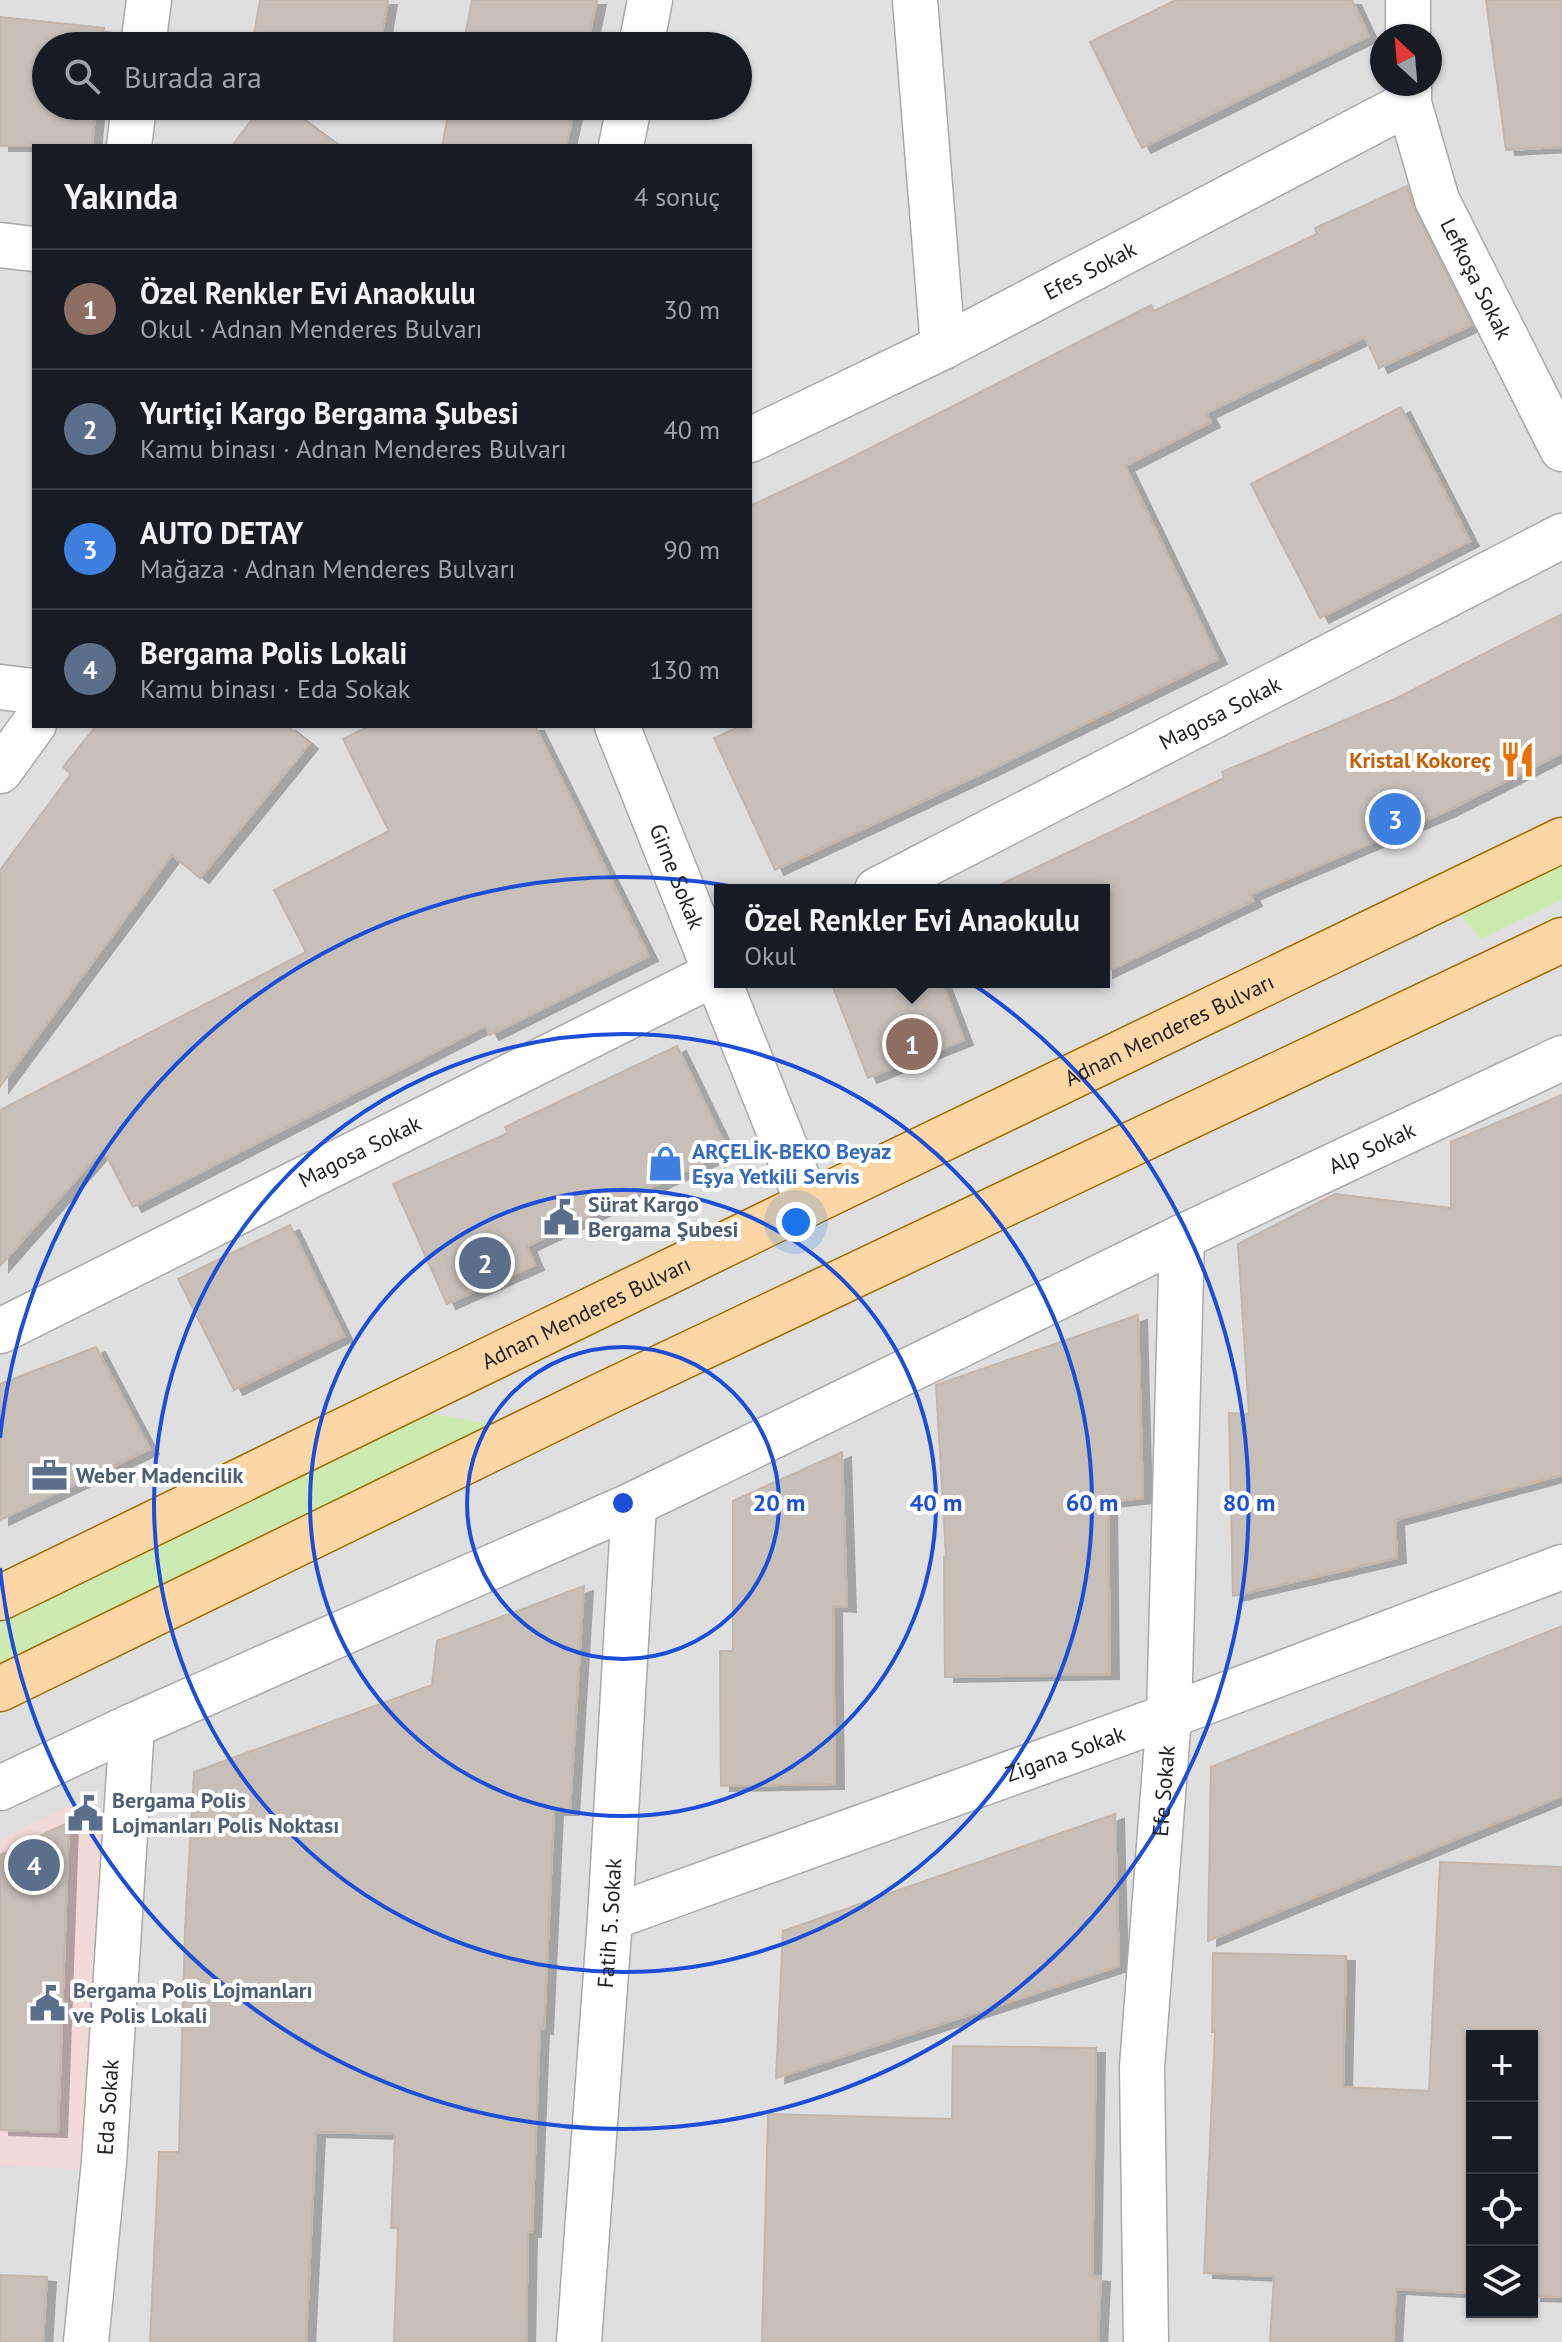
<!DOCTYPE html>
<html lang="tr">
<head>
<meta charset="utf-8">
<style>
  body { margin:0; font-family:"PT Sans",sans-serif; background:#242831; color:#f1f3f6 }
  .controls { position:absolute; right:24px; bottom:24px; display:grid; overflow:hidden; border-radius:0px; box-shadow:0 2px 6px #0004 }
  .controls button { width:72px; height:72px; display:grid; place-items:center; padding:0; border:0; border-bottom:2px solid #363941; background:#171b24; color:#f1f3f6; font:40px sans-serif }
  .compass { position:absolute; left:1370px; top:24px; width:72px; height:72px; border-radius:50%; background:#171b24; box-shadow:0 2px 6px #0004; rotate:334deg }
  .you { position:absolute; left:796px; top:1222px; width:28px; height:28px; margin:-20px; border:6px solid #fff; border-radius:50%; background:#1a73e8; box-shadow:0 0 0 12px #1a73e833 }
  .badge { display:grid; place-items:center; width:52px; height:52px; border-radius:50%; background:#d40000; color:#fff; font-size:26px; font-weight:700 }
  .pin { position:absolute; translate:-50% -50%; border:4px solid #fff; box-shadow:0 2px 8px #0006 }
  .popup { position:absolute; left:714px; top:884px; width:396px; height:104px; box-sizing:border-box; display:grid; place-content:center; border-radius:0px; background:#171b24; filter:drop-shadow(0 2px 6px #0005); font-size:26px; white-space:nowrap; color:#9ea1a6 }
  .popup b { font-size:30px; color:#f1f3f6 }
  .popup::after { content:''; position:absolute; left:50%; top:100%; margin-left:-16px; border:16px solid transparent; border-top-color:#171b24 }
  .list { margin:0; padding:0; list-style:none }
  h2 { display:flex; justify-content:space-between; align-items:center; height:104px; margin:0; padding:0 32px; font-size:34px }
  h2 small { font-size:26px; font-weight:400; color:#9ea1a6 }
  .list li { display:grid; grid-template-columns:52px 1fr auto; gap:24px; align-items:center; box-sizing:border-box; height:120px; padding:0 32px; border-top:2px solid #363941 }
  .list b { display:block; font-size:30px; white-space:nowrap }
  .list p { margin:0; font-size:26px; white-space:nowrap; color:#9ea1a6 }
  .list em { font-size:26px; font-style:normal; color:#9ea1a6 }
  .icon { flex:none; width:44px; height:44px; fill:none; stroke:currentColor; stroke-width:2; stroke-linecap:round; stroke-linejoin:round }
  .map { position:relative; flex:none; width:1562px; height:2342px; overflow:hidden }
  .search { position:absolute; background:#171b24; box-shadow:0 2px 6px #0004; left:32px; top:32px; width:720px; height:88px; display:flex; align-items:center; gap:20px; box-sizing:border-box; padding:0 28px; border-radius:44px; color:#9ea1a6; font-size:30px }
  .panel { position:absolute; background:#171b24; box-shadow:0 2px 6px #0004; left:32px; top:144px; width:720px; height:584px; border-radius:0px }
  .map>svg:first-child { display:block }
  .residential { fill:#e0dfdf; fill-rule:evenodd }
  .commercial { fill:#f2dad9 }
  .grass { fill:#cdebb0 }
  .parking { fill:#e2e2e2 }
  .building { fill:#c7bfb8; stroke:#c4b6ab; stroke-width:2; filter:url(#shadow) }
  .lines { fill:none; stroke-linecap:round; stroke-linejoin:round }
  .minor-casing { stroke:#a9a9a9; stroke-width:47 }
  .primary-casing { stroke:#a06b00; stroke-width:47 }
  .minor { stroke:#fff; stroke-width:44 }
  .primary { stroke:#fcd6a4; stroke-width:44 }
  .ring { fill:none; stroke:#1d4ed8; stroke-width:4 }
  .labels { text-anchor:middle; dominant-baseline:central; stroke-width:8; stroke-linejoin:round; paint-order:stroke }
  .street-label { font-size:22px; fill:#222; stroke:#fff }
  .food-label { font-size:22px; font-weight:bold; fill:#c56008; stroke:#fff; text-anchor:end }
  .shop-label { font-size:22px; font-weight:bold; fill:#366cbe; stroke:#fff; text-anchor:start }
  .service-label { font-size:22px; font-weight:bold; fill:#4e5e75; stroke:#fff; text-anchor:start }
  .centre { fill:#1d4ed8; stroke:#fff; stroke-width:4 }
  .ring-label { font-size:24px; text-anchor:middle; font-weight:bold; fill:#1d4ed8; stroke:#fff; stroke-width:8; stroke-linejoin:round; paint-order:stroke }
</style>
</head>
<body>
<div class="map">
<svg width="1562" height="2342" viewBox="0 0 1562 2342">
  <defs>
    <filter id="shadow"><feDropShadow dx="9" dy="5" stdDeviation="0" flood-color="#0004"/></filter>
  </defs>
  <rect width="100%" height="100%" fill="#f2efe9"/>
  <path class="residential" d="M0,0H1562V2342H0ZM1382,36H1430V84H1382ZM46,46H738V106H46ZM34,146H750V726H34ZM720,890H1104V982H720ZM1472,2036H1532V2312H1472Z"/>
  <path class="commercial" d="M91,1795L103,1821L85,2169L0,2166V1840Z"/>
  <g class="grass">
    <path d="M1562,864V900L1481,939L1461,915Z"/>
    <path d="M432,1414L494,1424L0,1667V1623Z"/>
  </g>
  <path class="parking" d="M650,0H915L943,347L750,440V146H621L629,106H738V46H641Z"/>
  <g class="building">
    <path d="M260,0H388L380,46H252Z"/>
    <path d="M472,0H597L587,46H463Z"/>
    <path d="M1176,0H1352L1369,36L1142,148L1090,42Z"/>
    <path d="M1486,0H1562V147L1506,150Z"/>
    <path d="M0,17L104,28L102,46H46V106H96L92,146H0Z"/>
    <path d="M262,106H284L338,146H232Z"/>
    <path d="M450,106H575L566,146H442Z"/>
    <path d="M1407,186L1415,211L1472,325L1379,368L1365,337L1206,413L1211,422L1125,466L1218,659L992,769L775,870L714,738L741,726H750V506L835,466L1151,305L1154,311L1317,234L1315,228Z"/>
    <path d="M1401,407L1470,541L1320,618L1251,484Z"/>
    <path d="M1562,614V753L1447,811L1250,895L1253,901L1104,973V890H989L1224,778L1222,772L1397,698Z"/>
    <path d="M96,726H287L309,744L200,878L172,855L0,1087V870L71,774L63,767Z"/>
    <path d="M369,726H535L649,956L490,1035L485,1026L133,1207L103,1149L0,1266V1110L306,952L274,890L389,831L343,739Z"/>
    <path d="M831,982H942L964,1040L868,1078Z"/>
    <path d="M677,1046L728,1151L527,1246L535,1265L447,1304L393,1184L508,1133L505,1127Z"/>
    <path d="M1562,1095V1475L1395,1520L1397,1558L1233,1596L1229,1413L1249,1414L1238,1244L1335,1194L1451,1208V1142Z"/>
    <path d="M290,1225L344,1336L234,1390L178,1279Z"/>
    <path d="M1138,1315L1143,1498L1108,1502L1110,1674L945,1677L944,1557L946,1556L936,1385Z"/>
    <path d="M96,1347L150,1449L0,1520V1384Z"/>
    <path d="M842,1452L847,1607L833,1606L835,1784L721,1786L720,1651H733V1501Z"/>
    <path d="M584,1586L570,1810H554L544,2029L540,2028L532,2232H528L526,2342H394L398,2228H391L395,2134L316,2132L306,2342H150L159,2152H179L185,1929L194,1772L432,1685L437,1641Z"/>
    <path d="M1562,1626V1796L1208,1941L1211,1767Z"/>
    <path d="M1115,1814L1119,1966L776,2078L783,1931Z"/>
    <path d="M69,1822L58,2132L0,2130V1855Z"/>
    <path d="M1440,1862L1562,1867V2297L1532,2296V2036H1472V2293L1396,2289L1393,2342H1270L1274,2276L1204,2273L1215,2032H1212L1213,1953L1346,1956L1343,2087L1429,2091Z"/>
    <path d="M953,2046L1096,2048L1092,2276L1101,2277L1098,2342H762L768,2114L952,2119Z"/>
    <path d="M0,2275L47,2277L43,2342H0Z"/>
  </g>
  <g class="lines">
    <defs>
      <g id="minor">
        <path d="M915,0L943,347"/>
        <path d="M1408,0V36"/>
        <path d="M143,46L149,0"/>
        <path d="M641,46L650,0"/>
        <path id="s1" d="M1409,84V103L1437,200L1562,449"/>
        <path d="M129,146L134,106"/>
        <path d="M621,146L629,106"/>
        <path d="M0,245L34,249"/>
        <path id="s2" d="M750,440L943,347L1409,103"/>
        <path d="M0,687L34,691"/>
        <path id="s3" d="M617,726L808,1204"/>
        <path d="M0,771L34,724"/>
        <path id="s4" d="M877,890L1562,536"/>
        <path id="s5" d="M0,1331L720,971"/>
        <path id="s6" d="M0,1788L132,1726L634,1504L1182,1237L1562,1058"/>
        <path id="s7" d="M610,1918L1169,1716L1562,1567"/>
        <path id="s8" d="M86,2342L104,2162L132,1726"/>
        <path id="s9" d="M579,2342L610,1918L634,1504"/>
        <path id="s10" d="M1146,2342L1142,2067L1169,1716L1182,1237"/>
      </g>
      <g id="primary">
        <path id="s11" d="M0,1598L808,1204L1562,840"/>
        <path d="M0,1689L602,1395L1562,940"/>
      </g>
    </defs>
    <use href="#minor" class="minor-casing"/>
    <use href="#primary" class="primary-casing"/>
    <use href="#minor" class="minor"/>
    <use href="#primary" class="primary"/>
  </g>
  <g class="ring">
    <circle cx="623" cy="1503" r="156"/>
    <circle cx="623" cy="1503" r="313"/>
    <circle cx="623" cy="1503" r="469"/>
    <path d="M0 1438A626 626 0 1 1 0 1568"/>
  </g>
  <defs>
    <symbol id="restaurant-bare" viewBox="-9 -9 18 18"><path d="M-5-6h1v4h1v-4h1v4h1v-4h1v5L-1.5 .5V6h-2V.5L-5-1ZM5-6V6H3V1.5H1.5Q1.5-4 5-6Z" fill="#e8710a" stroke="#fff" stroke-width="2.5" paint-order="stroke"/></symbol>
    <symbol id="shop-bare" viewBox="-9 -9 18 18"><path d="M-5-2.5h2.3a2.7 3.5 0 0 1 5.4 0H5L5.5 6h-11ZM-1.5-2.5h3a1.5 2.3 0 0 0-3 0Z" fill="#3f7fe0" stroke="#fff" stroke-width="2.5" paint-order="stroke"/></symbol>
    <symbol id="civic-bare" viewBox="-9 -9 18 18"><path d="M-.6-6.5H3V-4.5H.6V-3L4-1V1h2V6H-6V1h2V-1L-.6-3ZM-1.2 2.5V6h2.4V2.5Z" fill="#5c6f8a" stroke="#fff" stroke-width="2.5" paint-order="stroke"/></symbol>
    <symbol id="office-bare" viewBox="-9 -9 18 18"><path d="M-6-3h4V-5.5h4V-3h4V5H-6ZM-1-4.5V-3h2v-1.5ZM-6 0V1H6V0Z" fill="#5c6f8a" stroke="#fff" stroke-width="2.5" paint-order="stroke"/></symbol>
  </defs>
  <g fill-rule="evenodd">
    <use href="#restaurant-bare" x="1492" y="734" width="51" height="51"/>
    <use href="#shop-bare" x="640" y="1138" width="51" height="51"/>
    <use href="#civic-bare" x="536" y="1192" width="51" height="51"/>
    <use href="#office-bare" x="24" y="1450" width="51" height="51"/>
    <use href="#civic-bare" x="60" y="1788" width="51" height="51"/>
    <use href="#civic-bare" x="22" y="1978" width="51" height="51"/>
  </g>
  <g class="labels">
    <g class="street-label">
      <text stroke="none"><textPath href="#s2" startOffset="380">Efes Sokak</textPath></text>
      <text stroke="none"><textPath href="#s1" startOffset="208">Lefkoşa Sokak</textPath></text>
      <text stroke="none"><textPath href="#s4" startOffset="386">Magosa Sokak</textPath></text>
      <text stroke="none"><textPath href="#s3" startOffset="162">Girne Sokak</textPath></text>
      <text stroke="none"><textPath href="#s11" startOffset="1300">Adnan Menderes Bulvarı</textPath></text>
      <text stroke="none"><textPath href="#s6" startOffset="1514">Alp Sokak</textPath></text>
      <text stroke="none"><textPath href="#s5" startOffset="402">Magosa Sokak</textPath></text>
      <text stroke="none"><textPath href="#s11" startOffset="652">Adnan Menderes Bulvarı</textPath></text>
      <text stroke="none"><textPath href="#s7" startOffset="484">Zigana Sokak</textPath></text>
      <text stroke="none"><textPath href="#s10" startOffset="552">Efe Sokak</textPath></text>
      <text stroke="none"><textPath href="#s9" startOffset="420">Fatih 5. Sokak</textPath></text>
      <text stroke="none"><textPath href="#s8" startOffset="236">Eda Sokak</textPath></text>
    </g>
    <g class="food-label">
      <text x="1491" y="760">Kristal Kokoreç</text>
    </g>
    <g class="shop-label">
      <text x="692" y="1151">ARÇELİK-BEKO Beyaz<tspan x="692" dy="25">Eşya Yetkili Servis</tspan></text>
    </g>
    <g class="service-label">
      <text x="588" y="1204">Sürat Kargo<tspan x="588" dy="25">Bergama Şubesi</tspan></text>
      <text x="76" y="1475">Weber Madencilik</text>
      <text x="112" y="1800">Bergama Polis<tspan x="112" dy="25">Lojmanları Polis Noktası</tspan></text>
      <text x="73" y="1990">Bergama Polis Lojmanları<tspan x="73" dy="25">ve Polis Lokali</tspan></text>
    </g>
  </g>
  <circle cx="623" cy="1503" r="12" class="centre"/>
  <g class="ring-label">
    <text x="779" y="1511">20 m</text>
    <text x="936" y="1511">40 m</text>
    <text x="1092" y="1511">60 m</text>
    <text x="1249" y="1511">80 m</text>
  </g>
</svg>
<div class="controls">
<button>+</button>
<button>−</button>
<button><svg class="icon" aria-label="locate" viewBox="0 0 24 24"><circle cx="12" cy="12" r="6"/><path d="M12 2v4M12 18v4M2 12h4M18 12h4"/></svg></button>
<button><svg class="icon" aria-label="layers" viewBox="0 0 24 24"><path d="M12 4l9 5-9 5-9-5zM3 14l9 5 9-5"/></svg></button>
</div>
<svg class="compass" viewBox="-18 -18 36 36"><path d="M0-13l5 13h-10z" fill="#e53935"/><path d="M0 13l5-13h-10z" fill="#9ea1a6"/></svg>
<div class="you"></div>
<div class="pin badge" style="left:912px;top:1044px;background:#8d6e63">1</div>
<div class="popup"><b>Özel Renkler Evi Anaokulu</b>Okul</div>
<div class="pin badge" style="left:485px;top:1263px;background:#5c6f8a">2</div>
<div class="pin badge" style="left:1395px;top:819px;background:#3f7fe0">3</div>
<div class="pin badge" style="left:34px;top:1865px;background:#5c6f8a">4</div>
<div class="search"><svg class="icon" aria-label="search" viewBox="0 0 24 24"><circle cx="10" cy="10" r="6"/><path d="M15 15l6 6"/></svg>Burada ara</div>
<section class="panel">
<h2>Yakında<small>4 sonuç</small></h2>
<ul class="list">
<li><span class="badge" style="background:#8d6e63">1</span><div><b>Özel Renkler Evi Anaokulu</b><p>Okul · Adnan Menderes Bulvarı</p></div><em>30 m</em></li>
<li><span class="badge" style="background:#5c6f8a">2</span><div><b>Yurtiçi Kargo Bergama Şubesi</b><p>Kamu binası · Adnan Menderes Bulvarı</p></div><em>40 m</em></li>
<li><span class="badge" style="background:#3f7fe0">3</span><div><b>AUTO DETAY</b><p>Mağaza · Adnan Menderes Bulvarı</p></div><em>90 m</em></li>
<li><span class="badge" style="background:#5c6f8a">4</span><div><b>Bergama Polis Lokali</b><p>Kamu binası · Eda Sokak</p></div><em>130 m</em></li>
</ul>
</section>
</div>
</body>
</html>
